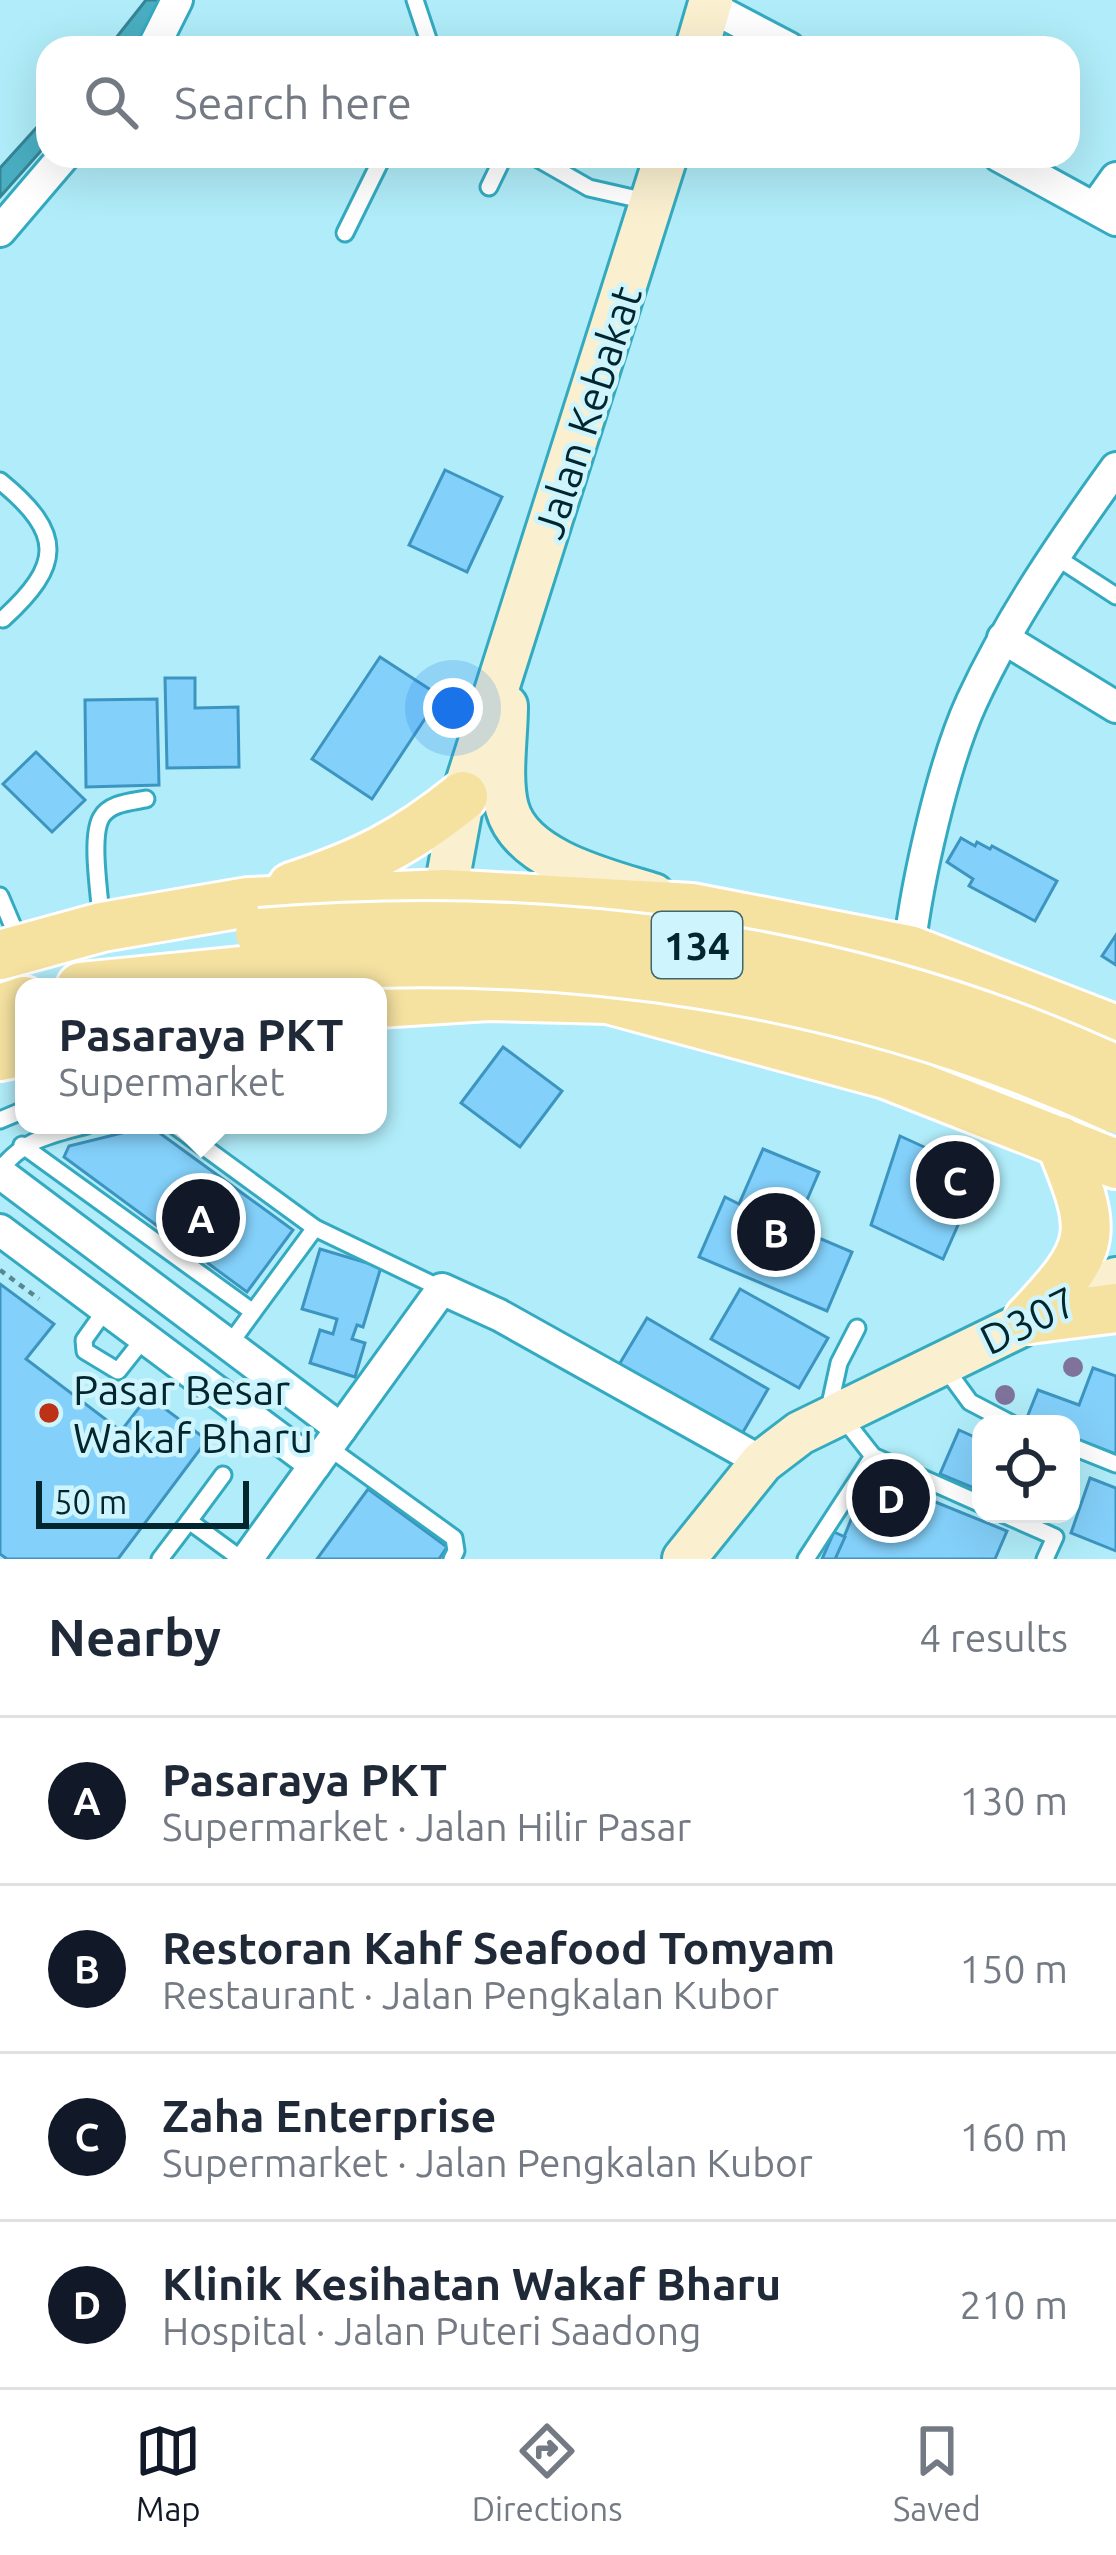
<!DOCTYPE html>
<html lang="en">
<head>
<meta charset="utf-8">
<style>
  body { margin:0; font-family:Ubuntu,sans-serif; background:#f6f6f7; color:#1f2937 }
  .controls { position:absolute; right:36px; bottom:36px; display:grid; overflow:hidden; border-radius:24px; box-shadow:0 12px 48px #0002 }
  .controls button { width:108px; height:108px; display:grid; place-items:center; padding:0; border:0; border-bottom:3px solid #e0e1e3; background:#fff; color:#1f2937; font:60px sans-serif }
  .scale { position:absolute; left:36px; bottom:30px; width:213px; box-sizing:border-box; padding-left:12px; border:6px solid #01262d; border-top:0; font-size:33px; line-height:42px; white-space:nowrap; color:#01262d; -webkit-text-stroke:9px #cef5fe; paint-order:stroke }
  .you { position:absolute; left:453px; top:708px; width:42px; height:42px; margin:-30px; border:9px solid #fff; border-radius:50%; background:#1a73e8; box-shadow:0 0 0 18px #1a73e833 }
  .badge { display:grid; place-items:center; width:78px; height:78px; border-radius:50%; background:#111827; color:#fff; font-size:39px; font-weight:700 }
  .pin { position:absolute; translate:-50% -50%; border:6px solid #fff; box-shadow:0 3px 12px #0006 }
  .popup { position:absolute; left:15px; top:978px; width:372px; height:156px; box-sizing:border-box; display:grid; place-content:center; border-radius:24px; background:#fff; filter:drop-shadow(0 3px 9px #0005); font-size:39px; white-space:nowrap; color:#747a83 }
  .popup b { font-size:45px; color:#1f2937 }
  .popup::after { content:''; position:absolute; left:50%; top:100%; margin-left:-24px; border:24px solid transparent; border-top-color:#fff }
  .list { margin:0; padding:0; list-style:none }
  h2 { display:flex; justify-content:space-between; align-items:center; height:156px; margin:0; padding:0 48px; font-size:51px }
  h2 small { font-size:39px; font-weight:400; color:#747a83 }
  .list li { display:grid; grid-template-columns:78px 1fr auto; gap:36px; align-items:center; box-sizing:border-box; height:168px; padding:0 48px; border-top:3px solid #e0e1e3 }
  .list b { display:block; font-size:45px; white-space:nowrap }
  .list p { margin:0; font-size:39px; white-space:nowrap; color:#747a83 }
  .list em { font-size:39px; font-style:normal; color:#747a83 }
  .icon { flex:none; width:66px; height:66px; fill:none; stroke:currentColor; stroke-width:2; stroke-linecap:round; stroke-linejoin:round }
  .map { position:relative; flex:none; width:1116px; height:1559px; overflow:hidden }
  .search { position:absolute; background:#fff; box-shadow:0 12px 48px #0002; left:36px; right:36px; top:36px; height:132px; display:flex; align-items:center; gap:30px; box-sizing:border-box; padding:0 42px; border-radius:36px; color:#747a83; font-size:45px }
  .sheet { height:828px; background:#fff }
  nav { display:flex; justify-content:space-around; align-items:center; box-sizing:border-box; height:168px; border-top:3px solid #e0e1e3; background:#fff; font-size:33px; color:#747a83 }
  nav a { display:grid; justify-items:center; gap:6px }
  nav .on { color:#111827 }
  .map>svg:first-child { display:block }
  .water { fill:#4aaec2; stroke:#348595; stroke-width:3 }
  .building { fill:#83d0fa; stroke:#3c95c0; stroke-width:3 }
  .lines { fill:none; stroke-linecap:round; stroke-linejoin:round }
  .lane-casing { stroke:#34aac0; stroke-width:21 }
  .street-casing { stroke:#34aac0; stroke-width:36 }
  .secondary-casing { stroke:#34aac0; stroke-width:48 }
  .primary-casing { stroke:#fff; stroke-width:54 }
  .path { stroke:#578892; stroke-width:4.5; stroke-dasharray:6 6; stroke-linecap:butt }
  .lane { stroke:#fff; stroke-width:15 }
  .street { stroke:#fff; stroke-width:30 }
  .secondary { stroke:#faf0d0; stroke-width:42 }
  .primary { stroke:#f5e2a1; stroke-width:48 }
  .primary-bridge-casing { stroke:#fff; stroke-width:54; stroke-linecap:butt }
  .primary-bridge { stroke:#f5e2a1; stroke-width:48 }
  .tree { fill:#7f739c }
  .poi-dot { fill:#bd3216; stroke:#cef5fe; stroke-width:4.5 }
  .labels { text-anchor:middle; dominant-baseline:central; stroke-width:9; stroke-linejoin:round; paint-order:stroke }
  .shield { fill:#cef5fe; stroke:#3e646c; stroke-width:3 }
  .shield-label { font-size:39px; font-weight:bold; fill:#01262d }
  .street-label { font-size:42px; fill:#01262d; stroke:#cef5fe }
  .poi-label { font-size:42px; fill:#01262d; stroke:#cef5fe; text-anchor:start }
</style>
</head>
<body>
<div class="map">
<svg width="1116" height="1559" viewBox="0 0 1116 1559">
  <rect width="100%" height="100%" fill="#b0ecf9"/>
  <g class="water">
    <path d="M146,0H167L158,19L132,48H108Z"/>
    <path d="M48,115V143L0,197V168Z"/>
  </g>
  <g class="building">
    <path d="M445,470L502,497L467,572L409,545Z"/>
    <path d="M380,657L440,696L372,799L312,759Z"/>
    <path d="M165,678H195V708L238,707L239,767L167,768Z"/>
    <path d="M157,699L159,785L86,787L85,700Z"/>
    <path d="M36,752L85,800L52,832L3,784Z"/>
    <path d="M961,838L975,846L977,842L990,849L992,846L1057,881L1035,921L969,886L973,879L947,862Z"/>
    <path d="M1116,935V965L1102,956Z"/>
    <path d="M503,1047L562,1091L520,1147L461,1103Z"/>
    <path d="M150,1126L293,1230L247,1292L64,1157L69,1146Z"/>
    <path d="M900,1136L981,1173L943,1259L871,1225Z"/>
    <path d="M763,1149L819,1172L795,1228L852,1252L827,1311L699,1257L725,1197L739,1204Z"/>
    <path d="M320,1249L381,1267L363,1327L357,1325L352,1339L365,1343L355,1377L310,1363L320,1330L333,1334L337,1319L302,1309Z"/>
    <path d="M0,1284L54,1324L26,1359L121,1431L148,1396L207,1440L118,1559H7L0,1554Z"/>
    <path d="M740,1289L828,1338L799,1388L711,1339Z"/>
    <path d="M647,1318L768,1389L739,1439L617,1368Z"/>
    <path d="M1093,1368L1116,1376V1454L1071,1437V1424H1037L1026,1420L1038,1390L1079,1405Z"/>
    <path d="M959,1430L981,1440V1491L940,1474Z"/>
    <path d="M1090,1478L1116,1488V1551L1071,1533Z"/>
    <path d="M886,1482L1007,1531L995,1559H835L857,1505L874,1512Z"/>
    <path d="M368,1489L447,1547L439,1559H317Z"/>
    <path d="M834,1532L845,1537L835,1559H822Z"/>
  </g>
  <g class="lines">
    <defs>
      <g id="lane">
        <path d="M415,0L431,48"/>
        <path d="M533,156L589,188L646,201"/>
        <path d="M489,187L504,156"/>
        <path d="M345,233L383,156"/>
        <path d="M0,481C65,534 62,565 3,619"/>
        <path d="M1053,555L1116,596"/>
        <path d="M0,896L20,943"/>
        <path d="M101,918C100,895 90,838 101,818C109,803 131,802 146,799"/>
        <path d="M0,1120L24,1110"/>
        <path d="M174,1125L315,1228L442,1289"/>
        <path d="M22,1145L253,1312L229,1345"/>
        <path d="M0,1170C24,1139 50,1135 87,1125"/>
        <path d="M106,1309L84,1340L85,1351L118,1371L145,1337"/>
        <path d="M253,1312L315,1228"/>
        <path d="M943,1365L970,1402L1012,1424"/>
        <path d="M829,1409L839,1363L857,1328"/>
        <path d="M843,1418L873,1456L981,1504"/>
        <path d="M1071,1446L1116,1464"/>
        <path d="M328,1447L454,1538L456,1551L452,1559"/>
        <path d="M1003,1514L1055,1537L1045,1559"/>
        <path d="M189,1521L223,1475"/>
        <path d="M160,1559L189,1521L241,1559"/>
        <path d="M806,1559L873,1456"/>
      </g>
      <g id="street">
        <path d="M709,6L789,48"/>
        <path d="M153,48L177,0"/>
        <path d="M999,156L1116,220"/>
        <path d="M1096,206L1116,178"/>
        <path d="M0,231L64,156"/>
        <path d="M1003,638L1116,707"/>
        <path d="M909,950C917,881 943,764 972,701C1011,617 1062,543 1116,468"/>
        <path d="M0,1173L341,1429"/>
        <path d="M0,1230L315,1465"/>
        <path d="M247,1559L442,1289L499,1315L762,1462"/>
      </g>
      <g id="secondary">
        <path d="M697,48L711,0"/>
        <path d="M506,706C506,737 499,778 507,808C521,861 608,881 653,895"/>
        <path d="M450,925L445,894L463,796L666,156"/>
        <path d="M684,1559L762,1462L800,1433L1116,1279"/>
      </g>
      <g id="primary">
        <path d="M292,887C362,864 405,843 463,796"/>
        <path d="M0,955L102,927L248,902L445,894L692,908L909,950L1116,1030"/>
        <path d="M81,987L262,969"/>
        <path d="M378,1003L488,996L608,999L886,1074L1116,1164"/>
        <path d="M0,1009L24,1001"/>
        <path d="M0,1056L24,1051"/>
        <path d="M1029,1319C1099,1245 1098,1234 1060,1141"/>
        <path d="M1029,1319L1116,1308"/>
      </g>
    </defs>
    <use href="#lane" class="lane-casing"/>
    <use href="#street" class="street-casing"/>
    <use href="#secondary" class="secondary-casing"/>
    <use href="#primary" class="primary-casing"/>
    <path class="path" d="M0,1270L39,1299"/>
    <use href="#lane" class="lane"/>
    <use href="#street" class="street"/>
    <use href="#secondary" class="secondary"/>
    <use href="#primary" class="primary"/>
    <defs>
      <g id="primary-bridge">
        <path d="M260,933C553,909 848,946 1116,1070"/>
        <path d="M262,969C556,945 847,985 1116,1109"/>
      </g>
    </defs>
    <use href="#primary-bridge" class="primary-bridge-casing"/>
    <use href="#primary-bridge" class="primary-bridge"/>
  </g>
  <g class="tree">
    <circle cx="1073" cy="1367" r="10"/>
    <circle cx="1005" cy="1395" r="10"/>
  </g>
  <circle class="poi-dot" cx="49" cy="1413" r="12"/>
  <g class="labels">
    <rect class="shield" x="652" y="912" width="90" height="66" rx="9"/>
    <g class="shield-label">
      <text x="697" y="945">134</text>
    </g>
    <g class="street-label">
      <text transform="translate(587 412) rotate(-72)">Jalan Kebakat</text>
      <text transform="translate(1028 1320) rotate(-26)">D307</text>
    </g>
    <g class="poi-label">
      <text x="73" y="1389">Pasar Besar<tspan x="73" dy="48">Wakaf Bharu</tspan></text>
    </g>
  </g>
</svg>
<div class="controls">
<button><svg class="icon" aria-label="locate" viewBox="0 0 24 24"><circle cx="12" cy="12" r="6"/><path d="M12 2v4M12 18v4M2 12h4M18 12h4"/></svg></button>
</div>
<div class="scale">50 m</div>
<div class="you"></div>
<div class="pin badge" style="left:201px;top:1218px">A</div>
<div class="popup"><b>Pasaraya PKT</b>Supermarket</div>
<div class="pin badge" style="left:776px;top:1232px">B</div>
<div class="pin badge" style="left:955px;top:1180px">C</div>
<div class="pin badge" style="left:891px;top:1498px">D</div>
<div class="search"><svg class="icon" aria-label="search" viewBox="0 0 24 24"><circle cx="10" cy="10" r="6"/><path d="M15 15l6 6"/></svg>Search here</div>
</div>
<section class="sheet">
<h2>Nearby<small>4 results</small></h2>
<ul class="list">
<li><span class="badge">A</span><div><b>Pasaraya PKT</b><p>Supermarket · Jalan Hilir Pasar</p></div><em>130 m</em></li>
<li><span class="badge">B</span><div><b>Restoran Kahf Seafood Tomyam</b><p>Restaurant · Jalan Pengkalan Kubor</p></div><em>150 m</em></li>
<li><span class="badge">C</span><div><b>Zaha Enterprise</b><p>Supermarket · Jalan Pengkalan Kubor</p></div><em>160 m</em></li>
<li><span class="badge">D</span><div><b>Klinik Kesihatan Wakaf Bharu</b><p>Hospital · Jalan Puteri Saadong</p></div><em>210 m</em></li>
</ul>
</section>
<nav>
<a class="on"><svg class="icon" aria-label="map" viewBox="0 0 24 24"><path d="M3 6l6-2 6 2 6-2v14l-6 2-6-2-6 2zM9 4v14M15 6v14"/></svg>Map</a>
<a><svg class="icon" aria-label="directions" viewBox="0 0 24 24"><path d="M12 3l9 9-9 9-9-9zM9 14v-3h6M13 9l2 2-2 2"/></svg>Directions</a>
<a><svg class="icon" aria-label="saved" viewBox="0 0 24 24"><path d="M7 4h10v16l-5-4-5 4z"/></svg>Saved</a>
</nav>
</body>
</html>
